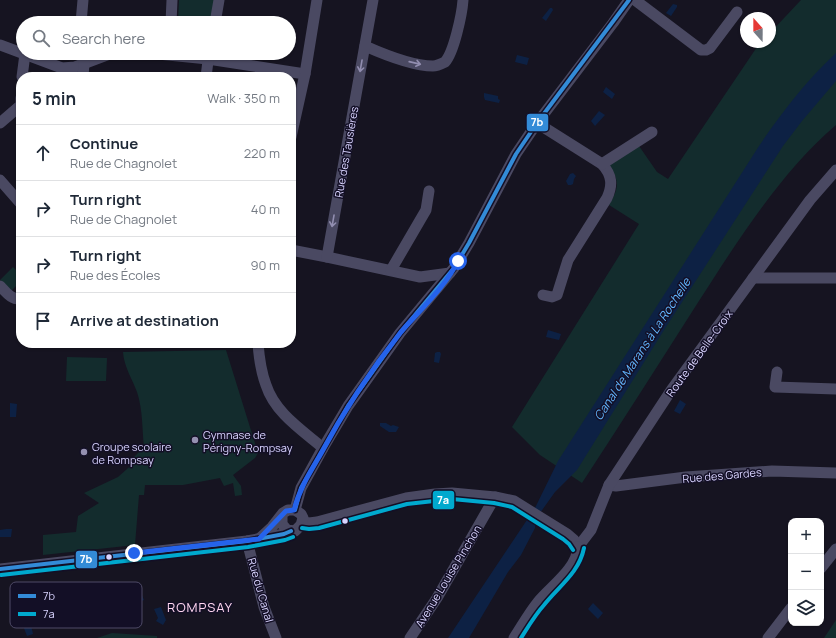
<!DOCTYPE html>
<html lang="en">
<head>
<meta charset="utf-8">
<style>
  body { margin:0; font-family:Manrope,sans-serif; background:#f2f2f3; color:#1f2937 }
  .controls { position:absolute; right:12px; bottom:12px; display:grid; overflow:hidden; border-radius:8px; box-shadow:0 1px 3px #0004 }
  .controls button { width:36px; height:36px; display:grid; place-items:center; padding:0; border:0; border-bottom:1px solid #e0e1e3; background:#fff; color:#1f2937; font:20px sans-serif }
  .compass { position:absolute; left:740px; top:12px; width:36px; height:36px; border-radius:50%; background:#fff; box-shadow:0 1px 3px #0004; rotate:339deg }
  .stop { position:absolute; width:12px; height:12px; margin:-9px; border:3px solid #2563eb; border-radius:50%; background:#fff }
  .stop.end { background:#2563eb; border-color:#fff; box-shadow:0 1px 4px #0008 }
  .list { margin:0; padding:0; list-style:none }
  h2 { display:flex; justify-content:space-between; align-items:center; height:52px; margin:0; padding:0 16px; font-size:17px }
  h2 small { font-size:13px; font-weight:400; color:#747a83 }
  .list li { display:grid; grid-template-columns:26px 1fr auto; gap:12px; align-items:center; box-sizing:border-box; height:56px; padding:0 16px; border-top:1px solid #e0e1e3 }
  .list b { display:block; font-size:15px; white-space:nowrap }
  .list p { margin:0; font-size:13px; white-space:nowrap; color:#747a83 }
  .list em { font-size:13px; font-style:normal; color:#747a83 }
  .icon { flex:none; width:22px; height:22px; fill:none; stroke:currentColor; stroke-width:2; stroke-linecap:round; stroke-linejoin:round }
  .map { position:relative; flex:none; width:836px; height:638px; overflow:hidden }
  .search { position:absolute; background:#fff; box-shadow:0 1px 3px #0004; left:16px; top:16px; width:280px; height:44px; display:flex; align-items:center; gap:10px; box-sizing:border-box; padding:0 14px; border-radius:22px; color:#747a83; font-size:15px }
  .panel { position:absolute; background:#fff; box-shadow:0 1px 3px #0004; left:16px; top:72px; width:280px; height:276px; border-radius:16px }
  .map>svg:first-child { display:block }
  .green { fill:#132c2d }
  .water { fill:#0d2144 }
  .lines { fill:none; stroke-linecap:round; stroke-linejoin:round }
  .minor { stroke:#4a4962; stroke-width:11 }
  .bus-1-casing { stroke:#130f26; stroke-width:7 }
  .bus-2-casing { stroke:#130f26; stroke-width:7 }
  .bus-1 { stroke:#338bd7; stroke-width:4 }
  .bus-2 { stroke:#00a9ce; stroke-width:4 }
  .oneway { stroke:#928eb0 }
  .route { stroke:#2563eb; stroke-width:5 }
  .poi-dot { fill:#9591b1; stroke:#130f26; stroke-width:1.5 }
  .bus-dot { fill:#d9d4ff; stroke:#130f26; stroke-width:1.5 }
  .labels { text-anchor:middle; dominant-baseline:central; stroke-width:3; stroke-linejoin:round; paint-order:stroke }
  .street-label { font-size:11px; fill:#d9d4ff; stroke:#130f26 }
  .poi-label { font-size:11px; fill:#d9d4ff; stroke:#130f26; text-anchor:start }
  .water-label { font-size:12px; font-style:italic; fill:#62b6ff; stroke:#130f26 }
  .quarter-label { font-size:13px; letter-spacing:1px; fill:#ffd6f0; stroke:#130f26 }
  .key { fill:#130f26; stroke:#4e4a67; stroke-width:1 }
  .key-label { font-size:11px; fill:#d9d4ff }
  .line-badge { stroke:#130f26; stroke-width:1.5 }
  .badge-label { font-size:11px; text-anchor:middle; font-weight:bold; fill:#fff }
</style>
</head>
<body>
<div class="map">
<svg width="836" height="638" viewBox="0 0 836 638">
  <rect width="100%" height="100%" fill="#161421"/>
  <g class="green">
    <path d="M179,0H217L212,23H178Z"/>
    <path d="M801,0H836V125C780,173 737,242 697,304C659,364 621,423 582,483L540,455L512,427L639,224L609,205C619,188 620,182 609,165L639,146L657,172L668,179L759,44L761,42H770V33Z"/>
    <path d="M13,267L21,275V287L18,284L11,291L0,280Z"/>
    <path d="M226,350L258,453L255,458L233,475L241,486L242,495L235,496L233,483L224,486L220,478L183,485H145L144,495H139L135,545L43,555V535L76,532L78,516L99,503L84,493L118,477L136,461L134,457L144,447C142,429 143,410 137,392C132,378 124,367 123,352Z"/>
    <path d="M67,357L107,358L106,381H66Z"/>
    <path d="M836,620V638H824Z"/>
    <path d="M112,633L157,636V638H97Z"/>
  </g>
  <g class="water">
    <path d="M673,4L677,5V7L671,16L666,13Z"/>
    <path d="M550,8H552L553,10L546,21L542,18Z"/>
    <path d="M836,53V81L802,121L783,146L664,330L577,470L555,492L535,520V528L521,555L508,572L469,638H448L535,508L558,461L759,146C782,112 806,81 836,53Z"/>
    <path d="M517,55L529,58L527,65L515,62Z"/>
    <path d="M606,87L615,94L612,99L603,92Z"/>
    <path d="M484,93L498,96V99L500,100L499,103L485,100L484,97Z"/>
    <path d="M599,111L605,115L595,126L591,121Z"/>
    <path d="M573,173L576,176L574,179L573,184L571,185H568L566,181L570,174Z"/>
    <path d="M548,330L561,334L559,340L546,337Z"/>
    <path d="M437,352H440L441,354L439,363L434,362L435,353Z"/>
    <path d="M680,400L686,404L680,414L674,411Z"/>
    <path d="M10,403L17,404L16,417H10Z"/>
    <path d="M380,423H386L391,426L393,425L399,427L396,432H389L380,426Z"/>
    <path d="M6,529H12L11,537H0V530Z"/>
    <path d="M130,592L131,593H141L144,600L129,606L124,593Z"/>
    <path d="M593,603L603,613L598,619L588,609Z"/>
    <path d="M161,607L166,620L163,625L156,621L158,618L154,609Z"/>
    <path d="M30,621L33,634L27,636L22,623Z"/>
  </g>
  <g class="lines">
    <g class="minor">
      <path d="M635,0L701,50H706L710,48L737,12"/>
      <path d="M81,23L83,0"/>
      <path d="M171,23L172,0"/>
      <path d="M215,23L219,0"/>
      <path d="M0,45L62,68L75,67L112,53"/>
      <path d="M365,46C383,54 413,66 433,66C437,66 441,64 445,62C454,52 462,14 463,0"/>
      <path d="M148,53L208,59L305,74"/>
      <path d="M22,77L25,54"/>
      <path d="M83,77L84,63"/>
      <path d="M206,77L209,53"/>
      <path d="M0,123L21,105V98"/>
      <path d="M537,123L602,164C612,175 613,185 607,198L568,260L557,295L552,297L543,295"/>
      <path d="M291,137L305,74L317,0"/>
      <path d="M602,164L652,132"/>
      <path d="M0,180L21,204"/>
      <path d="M291,250L327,257L420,277L450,273"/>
      <path d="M327,257L373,0"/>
      <path d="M391,270L426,210L429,191"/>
      <path d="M753,278H836"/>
      <path d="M0,286C6,292 11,300 21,299"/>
      <path d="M258,343C259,357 261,372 266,385C275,413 302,430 323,448"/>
      <path d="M777,372L775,387L836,389"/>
      <path d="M609,485L616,486L686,477L772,471L836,473"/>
      <path d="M295,510L301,488L323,448L348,406L400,333L454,268L469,243L516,154L537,123L613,23L629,0"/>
      <path d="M303,522L309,523L317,522L406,498L435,494L452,493L495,497L514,501L567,534L574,540L578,547"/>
      <path d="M260,538L272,527L283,513L288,510H295L301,514L303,518L301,525L295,531L287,530L282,524V516"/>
      <path d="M247,541L264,607L276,638"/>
      <path d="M578,547L591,530L609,485L672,389L810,200L836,170"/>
      <path d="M821,568L836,549"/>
      <path d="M0,569L247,541L284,534L291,531"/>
      <path d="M410,638L437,598L495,497"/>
      <path d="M514,638C522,626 529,613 538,602C551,586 577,569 578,547"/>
      <path d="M768,638L791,608"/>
    </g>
    <defs>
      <g id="bus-1">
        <path d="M295,510L301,488L348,406L400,333L454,268L469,243L516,154L537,123L629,0"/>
        <path d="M0,569L247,541L284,534L291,531"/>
      </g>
      <g id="bus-2">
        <path d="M302,528L309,529L319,528L407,504L452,499L494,503L512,507L563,539L569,544L573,550"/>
        <path d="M1,575L248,547L285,540L293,537"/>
        <path d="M521,638C528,627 535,615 544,605C559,586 579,573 584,548"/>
      </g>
    </defs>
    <use href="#bus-1" class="bus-1-casing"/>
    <use href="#bus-2" class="bus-2-casing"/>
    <use href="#bus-1" class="bus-1"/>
    <use href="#bus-2" class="bus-2"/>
  </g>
  <defs><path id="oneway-shaft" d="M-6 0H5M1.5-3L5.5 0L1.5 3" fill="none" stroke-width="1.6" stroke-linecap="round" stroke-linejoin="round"/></defs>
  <g class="oneway">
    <use href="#oneway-shaft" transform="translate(415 63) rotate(13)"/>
    <use href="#oneway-shaft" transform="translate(361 66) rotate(100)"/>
    <use href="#oneway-shaft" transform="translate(333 221) rotate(100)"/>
  </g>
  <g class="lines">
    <path class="route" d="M134,553L259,539L286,511L294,510C299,490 309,474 319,457C342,414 370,371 401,332C419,311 446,286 458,261"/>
  </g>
  <g class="poi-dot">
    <circle cx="195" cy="440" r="4"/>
    <circle cx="84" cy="452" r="4"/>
  </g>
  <g class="bus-dot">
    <circle cx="345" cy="521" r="3.5"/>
    <circle cx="109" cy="557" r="3.5"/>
  </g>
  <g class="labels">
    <g class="street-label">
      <text transform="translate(346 152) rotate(-80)">Rue des Tausières</text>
      <text transform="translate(699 353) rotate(-54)">Route de Belle-Croix</text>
      <text transform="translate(722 475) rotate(-5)">Rue des Gardes</text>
      <text transform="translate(448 576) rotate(-59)">Avenue Louise Pinchon</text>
      <text transform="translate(261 590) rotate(74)">Rue du Canal</text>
    </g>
    <g class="poi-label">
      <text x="203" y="434">Gymnase de<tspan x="203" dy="13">Périgny-Rompsay</tspan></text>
      <text x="92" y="446">Groupe scolaire<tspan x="92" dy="13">de Rompsay</tspan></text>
    </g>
    <g class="water-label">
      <text transform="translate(642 349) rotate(-57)">Canal de Marans à La Rochelle</text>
    </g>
    <g class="quarter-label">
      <text x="200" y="607">ROMPSAY</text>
    </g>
  </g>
  <rect x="10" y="582" width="132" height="46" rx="6" class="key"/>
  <rect x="18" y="594" width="18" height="4" fill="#338bd7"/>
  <rect x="18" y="612" width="18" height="4" fill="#00a9ce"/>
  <g class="key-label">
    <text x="43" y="600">7b</text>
    <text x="43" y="618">7a</text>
  </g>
  <g class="line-badge">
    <rect x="526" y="113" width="23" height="19" rx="4" fill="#338bd7"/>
    <rect x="432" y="490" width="23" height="20" rx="4" fill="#00a9ce"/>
    <rect x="75" y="550" width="23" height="19" rx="4" fill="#338bd7"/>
  </g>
  <g class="badge-label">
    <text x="537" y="126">7b</text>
    <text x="443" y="504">7a</text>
    <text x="86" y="563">7b</text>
  </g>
</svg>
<div class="controls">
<button>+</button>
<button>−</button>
<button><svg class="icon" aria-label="layers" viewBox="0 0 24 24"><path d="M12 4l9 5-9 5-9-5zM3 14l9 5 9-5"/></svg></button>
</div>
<svg class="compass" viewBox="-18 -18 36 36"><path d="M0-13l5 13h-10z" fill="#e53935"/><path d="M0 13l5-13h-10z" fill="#747a83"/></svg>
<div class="stop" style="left:458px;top:261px"></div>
<div class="stop end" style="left:134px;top:553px"></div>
<div class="search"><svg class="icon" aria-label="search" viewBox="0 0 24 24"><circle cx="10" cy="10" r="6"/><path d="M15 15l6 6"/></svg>Search here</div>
<section class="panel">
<h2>5 min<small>Walk · 350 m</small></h2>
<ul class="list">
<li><svg class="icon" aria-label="ahead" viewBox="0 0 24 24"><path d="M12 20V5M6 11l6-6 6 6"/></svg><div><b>Continue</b><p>Rue de Chagnolet</p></div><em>220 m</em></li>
<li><svg class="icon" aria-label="right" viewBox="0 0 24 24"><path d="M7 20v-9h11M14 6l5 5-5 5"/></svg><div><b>Turn right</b><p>Rue de Chagnolet</p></div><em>40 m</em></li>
<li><svg class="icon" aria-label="right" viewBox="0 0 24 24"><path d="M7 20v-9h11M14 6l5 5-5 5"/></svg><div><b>Turn right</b><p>Rue des Écoles</p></div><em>90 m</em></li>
<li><svg class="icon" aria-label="arrive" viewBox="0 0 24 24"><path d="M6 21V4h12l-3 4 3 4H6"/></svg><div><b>Arrive at destination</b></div></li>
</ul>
</section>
</div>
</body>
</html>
